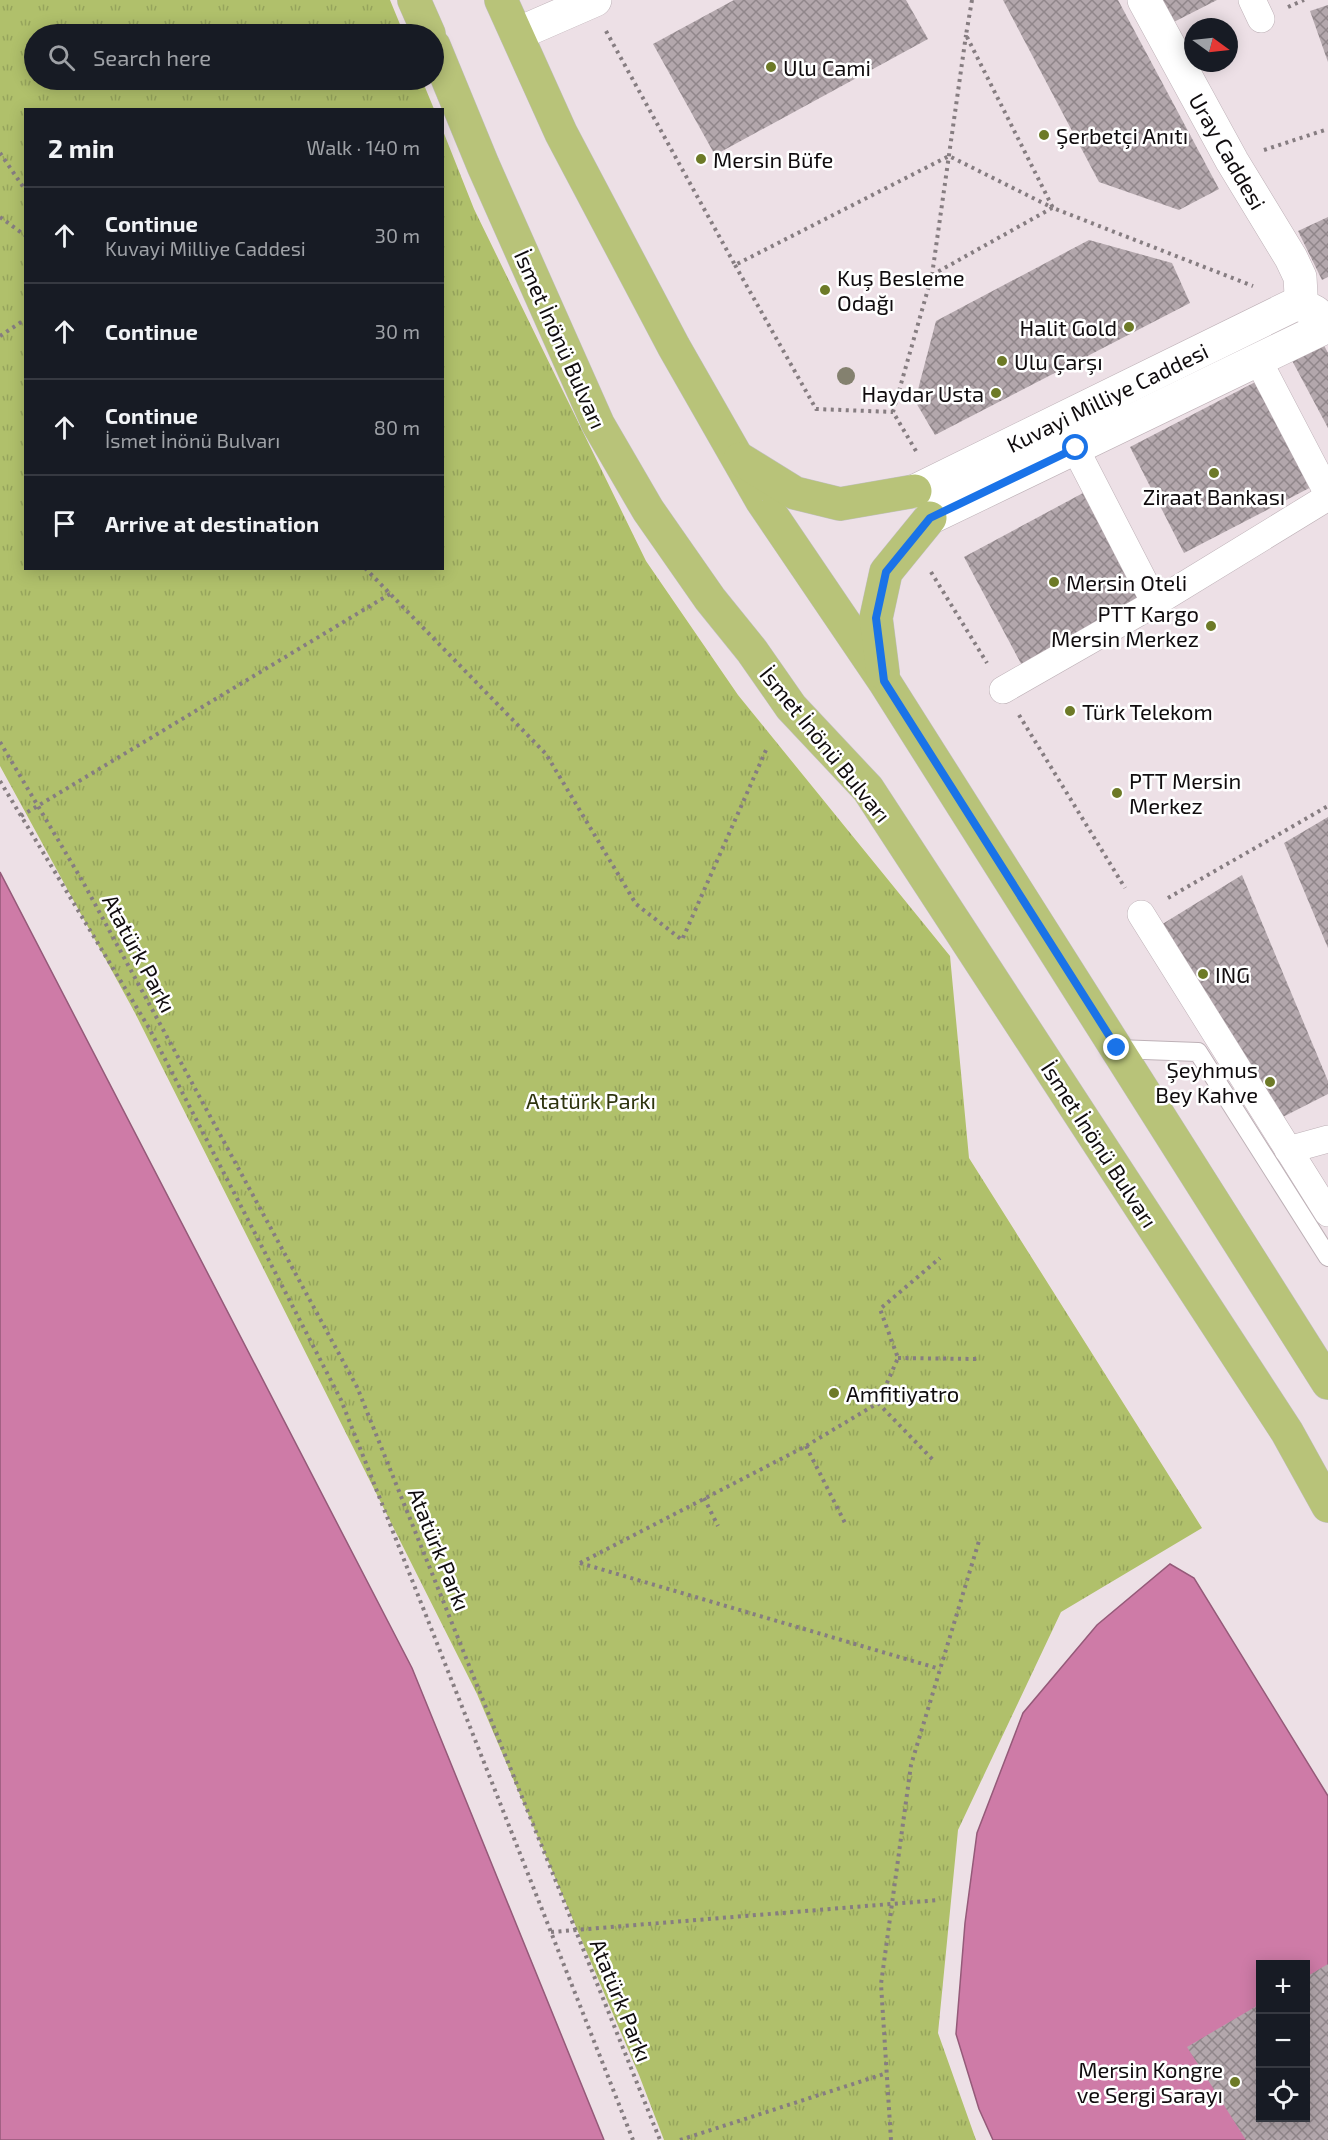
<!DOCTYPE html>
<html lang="en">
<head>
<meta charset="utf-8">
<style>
  body { margin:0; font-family:"Exo 2",sans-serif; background:#242831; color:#f1f3f6 }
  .controls { position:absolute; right:18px; bottom:18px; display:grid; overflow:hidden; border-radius:0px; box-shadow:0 3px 15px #0003 }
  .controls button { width:54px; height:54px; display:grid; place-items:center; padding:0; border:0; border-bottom:2px solid #363941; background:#171b24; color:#f1f3f6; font:30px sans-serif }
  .compass { position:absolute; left:1184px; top:18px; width:54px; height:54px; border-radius:50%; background:#171b24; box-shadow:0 3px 15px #0003; rotate:105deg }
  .stop { position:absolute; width:18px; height:18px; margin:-14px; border:4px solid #1a73e8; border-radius:50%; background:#fff }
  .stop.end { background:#1a73e8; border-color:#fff; box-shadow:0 2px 6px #0008 }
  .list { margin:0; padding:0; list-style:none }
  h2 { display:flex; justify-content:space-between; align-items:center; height:78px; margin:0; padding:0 24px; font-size:26px }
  h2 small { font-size:20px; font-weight:400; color:#9ea1a6 }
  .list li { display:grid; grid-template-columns:39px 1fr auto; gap:18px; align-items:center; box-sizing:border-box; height:96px; padding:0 24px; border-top:2px solid #363941 }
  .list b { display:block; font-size:22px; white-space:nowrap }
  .list p { margin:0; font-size:20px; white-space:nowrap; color:#9ea1a6 }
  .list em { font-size:20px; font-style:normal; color:#9ea1a6 }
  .icon { flex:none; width:33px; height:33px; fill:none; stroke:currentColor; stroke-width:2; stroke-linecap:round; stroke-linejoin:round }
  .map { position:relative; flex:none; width:1328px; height:2140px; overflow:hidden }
  .search { position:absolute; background:#171b24; box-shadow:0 3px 15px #0003; left:24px; top:24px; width:420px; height:66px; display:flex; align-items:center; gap:15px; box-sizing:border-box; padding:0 21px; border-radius:33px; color:#9ea1a6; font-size:22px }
  .panel { position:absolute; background:#171b24; box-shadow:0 3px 15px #0003; left:24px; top:108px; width:420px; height:462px; border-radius:0px }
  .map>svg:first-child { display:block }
  .park { fill:url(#park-tufts) }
  .water { fill:#ce7ba7; stroke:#955a79; stroke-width:1.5; fill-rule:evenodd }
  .building { fill:url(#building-cross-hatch) }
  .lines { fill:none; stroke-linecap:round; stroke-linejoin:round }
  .service-casing { stroke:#beb1b7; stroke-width:20 }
  .pedestrian-casing { stroke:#beb1b7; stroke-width:28 }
  .minor-casing { stroke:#beb1b7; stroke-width:34 }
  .tertiary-casing { stroke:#beb1b7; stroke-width:34 }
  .primary-casing { stroke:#c1c0c0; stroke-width:34 }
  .path { stroke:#867d81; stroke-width:4; stroke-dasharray:3 4.5; stroke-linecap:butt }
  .service { stroke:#fff; stroke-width:18 }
  .pedestrian { stroke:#fff; stroke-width:27 }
  .minor { stroke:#fff; stroke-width:33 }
  .tertiary { stroke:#fff; stroke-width:33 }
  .primary { stroke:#b8c379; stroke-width:33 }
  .tree { fill:#84816f }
  .route { stroke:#1a73e8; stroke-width:8 }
  .poi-dot { fill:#6d7a27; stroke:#fff; stroke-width:2 }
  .labels { text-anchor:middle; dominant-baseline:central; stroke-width:5; stroke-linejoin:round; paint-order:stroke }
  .poi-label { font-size:22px; fill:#100c0e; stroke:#fff; text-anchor:start }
  .street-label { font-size:22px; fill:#100c0e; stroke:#fff }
  .park-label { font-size:22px; fill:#2e340e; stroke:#fff }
</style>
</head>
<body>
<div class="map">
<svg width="1328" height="2140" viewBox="0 0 1328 2140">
  <defs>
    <pattern id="park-tufts" width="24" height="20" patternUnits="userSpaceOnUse" patternTransform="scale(1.5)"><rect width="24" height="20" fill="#b0c06b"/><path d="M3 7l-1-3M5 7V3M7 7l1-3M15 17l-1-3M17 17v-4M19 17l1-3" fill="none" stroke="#96a45c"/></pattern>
    <pattern id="building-cross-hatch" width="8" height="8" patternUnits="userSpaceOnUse" patternTransform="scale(1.5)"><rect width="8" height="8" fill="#b3a7ac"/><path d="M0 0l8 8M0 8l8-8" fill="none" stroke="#90868a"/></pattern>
  </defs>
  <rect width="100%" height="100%" fill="#ede0e6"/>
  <path class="park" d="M0,0H390L404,34H34V80H422L434,109L26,110V568H442L443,131L474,209L646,561L738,695L950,956L969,1158L1202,1528L1061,1612L958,1830L938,2033L976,2140H664L639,2075L477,1694L135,1013L0,766Z"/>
  <g class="water">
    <path d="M0,872L412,1668L604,2140H0Z"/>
    <path d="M1170,1564L1194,1578L1328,1796V2140H993L979,2109L956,2034L965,1923L977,1833L1023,1713L1097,1625ZM1260,1964H1306V2118H1260Z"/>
  </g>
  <g class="building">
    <path d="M734,0H906L928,39L715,155L653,44Z"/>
    <path d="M1003,0H1118L1219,189L1179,210L1099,182Z"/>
    <path d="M1155,0H1217L1168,25Z"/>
    <path d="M1328,5V62L1310,11Z"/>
    <path d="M1328,217V277L1322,280L1298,231Z"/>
    <path d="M1089,240L1172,263L1190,303L935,435L915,401L936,321Z"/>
    <path d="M1319,336L1328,353V428L1288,353Z"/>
    <path d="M1263,378L1317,484L1184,553L1130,447Z"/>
    <path d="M1083,493L1144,606L1025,671L964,557Z"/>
    <path d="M1328,817V948L1284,843Z"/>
    <path d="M1242,875L1328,1081V1094L1265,1126L1143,936Z"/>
    <path d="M1328,1964V2140H1246L1187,2047L1260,2004V2118H1306V1977Z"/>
  </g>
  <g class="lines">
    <defs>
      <path id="service" d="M1117,1049L1198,1052L1328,1257"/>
      <g id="pedestrian">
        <path d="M1252,0L1261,19"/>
        <path d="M1258,360L1328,494"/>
        <path d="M1075,448L1155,603"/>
        <path d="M1003,690L1155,603L1328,497"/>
        <path d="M1141,914L1328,1213"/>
        <path d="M1288,1150L1328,1139"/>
      </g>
      <g id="minor">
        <path d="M1144,0L1232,161L1291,258L1300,277L1301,295L1298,303L1315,312L1328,323"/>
        <path d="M517,34L595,0"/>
      </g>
      <g id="tertiary">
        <path d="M915,491L1298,303"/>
        <path d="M930,518L1328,326"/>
      </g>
      <g id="primary">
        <path d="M414,0L429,34"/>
        <path d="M501,0L561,133L674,347L762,501L884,681L1328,1383"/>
        <path d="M434,46L483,165L598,424L648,510L710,599L752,651L791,707L868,789L1287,1432L1328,1506"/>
        <path d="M740,459L795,493L840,504L915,491"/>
        <path d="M883,673L876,618L886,572L930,518"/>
      </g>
    </defs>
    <use href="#service" class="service-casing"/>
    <use href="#pedestrian" class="pedestrian-casing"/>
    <use href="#minor" class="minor-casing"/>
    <use href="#tertiary" class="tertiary-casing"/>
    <use href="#primary" class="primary-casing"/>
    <g class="path">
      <path d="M972,0L966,35L1053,208L1253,286"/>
      <path d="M1288,7L1304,0"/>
      <path d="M606,31L735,265L949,156L1053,208"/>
      <path d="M1264,150L1328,129"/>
      <path d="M0,153L26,191"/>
      <path d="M0,217L26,236"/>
      <path d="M735,265L816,409L893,412"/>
      <path d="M932,275L966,35"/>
      <path d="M0,336L26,319"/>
      <path d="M916,451L893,412L932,275L1052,208"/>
      <path d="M365,568L546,754L636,904L682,940L766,750"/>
      <path d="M931,572L987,663"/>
      <path d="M1019,715L1125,888"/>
      <path d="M0,742L83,882L357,1387L660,2140"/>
      <path d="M0,781L149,1028L341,1400L633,2140"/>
      <path d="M21,816L390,594"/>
      <path d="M1168,898L1328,806"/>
      <path d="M898,1358L977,1359"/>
      <path d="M878,1403L935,1462"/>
      <path d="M806,1446L845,1523"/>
      <path d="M704,1498L718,1526"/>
      <path d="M580,1563L806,1446L878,1403L898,1358L880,1309L940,1258"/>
      <path d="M580,1563L940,1669"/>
      <path d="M551,1932L939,1900"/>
      <path d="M680,2140L887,2073"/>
      <path d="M891,2140L881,1984L911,1765L979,1541"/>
    </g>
    <use href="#service" class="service"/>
    <use href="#pedestrian" class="pedestrian"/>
    <use href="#minor" class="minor"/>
    <use href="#tertiary" class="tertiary"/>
    <use href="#primary" class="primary"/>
  </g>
  <circle class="tree" cx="846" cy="376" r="9"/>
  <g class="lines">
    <path class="route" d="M1076,448L930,518L886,572L876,618L884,681L1117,1048"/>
  </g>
  <g class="poi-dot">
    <circle cx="771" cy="67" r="6"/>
    <circle cx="1044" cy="135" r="6"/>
    <circle cx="701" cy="159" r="6"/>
    <circle cx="825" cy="290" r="6"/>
    <circle cx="1129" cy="327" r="6"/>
    <circle cx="1002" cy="361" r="6"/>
    <circle cx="996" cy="393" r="6"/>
    <circle cx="1214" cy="473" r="6"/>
    <circle cx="1054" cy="582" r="6"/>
    <circle cx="1211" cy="626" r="6"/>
    <circle cx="1070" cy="711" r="6"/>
    <circle cx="1117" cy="793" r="6"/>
    <circle cx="1203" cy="974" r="6"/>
    <circle cx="1270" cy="1082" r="6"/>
    <circle cx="834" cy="1393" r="6"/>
    <circle cx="1235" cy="2082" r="6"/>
  </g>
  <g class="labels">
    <g class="poi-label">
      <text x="783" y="67">Ulu Cami</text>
      <text x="1056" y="135">Şerbetçi Anıtı</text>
      <text x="713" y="159">Mersin Büfe</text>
      <text x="837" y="277">Kuş Besleme<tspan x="837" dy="25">Odağı</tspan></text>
      <text x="1117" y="327" text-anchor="end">Halit Gold</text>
      <text x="1014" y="361">Ulu Çarşı</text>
      <text x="984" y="393" text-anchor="end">Haydar Usta</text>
      <text x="1214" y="496" text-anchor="middle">Ziraat Bankası</text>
      <text x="1066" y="582">Mersin Oteli</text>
      <text x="1199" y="613" text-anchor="end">PTT Kargo<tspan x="1199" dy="25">Mersin Merkez</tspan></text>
      <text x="1082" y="711">Türk Telekom</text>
      <text x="1129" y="780">PTT Mersin<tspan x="1129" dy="25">Merkez</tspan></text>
      <text x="1215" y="974">ING</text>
      <text x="1258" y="1069" text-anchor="end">Şeyhmus<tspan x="1258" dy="25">Bey Kahve</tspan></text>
      <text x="846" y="1393">Amfitiyatro</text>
      <text x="1223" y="2069" text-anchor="end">Mersin Kongre<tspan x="1223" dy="25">ve Sergi Sarayı</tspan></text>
    </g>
    <g class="street-label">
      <text transform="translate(1228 151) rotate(60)">Uray Caddesi</text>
      <text transform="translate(561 339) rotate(66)">İsmet İnönü Bulvarı</text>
      <text transform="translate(1107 397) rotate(-26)">Kuvayi Milliye Caddesi</text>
      <text transform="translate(826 744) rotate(51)">İsmet İnönü Bulvarı</text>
      <text transform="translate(140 953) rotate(62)">Atatürk Parkı</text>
      <text transform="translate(1100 1144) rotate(57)">İsmet İnönü Bulvarı</text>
      <text transform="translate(440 1549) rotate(68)">Atatürk Parkı</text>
      <text transform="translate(622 2000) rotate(68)">Atatürk Parkı</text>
    </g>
    <g class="park-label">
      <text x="591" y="1100">Atatürk Parkı</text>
    </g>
  </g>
</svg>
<div class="controls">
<button>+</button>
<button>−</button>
<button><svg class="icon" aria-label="locate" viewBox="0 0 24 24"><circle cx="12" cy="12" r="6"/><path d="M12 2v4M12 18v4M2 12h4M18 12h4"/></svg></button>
</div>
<svg class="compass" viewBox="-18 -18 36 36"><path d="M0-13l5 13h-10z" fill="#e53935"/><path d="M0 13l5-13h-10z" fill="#9ea1a6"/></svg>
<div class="stop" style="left:1076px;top:448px"></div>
<div class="stop end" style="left:1117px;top:1048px"></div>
<div class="search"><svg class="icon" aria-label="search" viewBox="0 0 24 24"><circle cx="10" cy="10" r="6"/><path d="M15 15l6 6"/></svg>Search here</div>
<section class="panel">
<h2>2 min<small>Walk · 140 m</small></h2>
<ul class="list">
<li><svg class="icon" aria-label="ahead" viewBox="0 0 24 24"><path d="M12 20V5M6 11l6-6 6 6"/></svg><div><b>Continue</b><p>Kuvayi Milliye Caddesi</p></div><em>30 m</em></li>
<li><svg class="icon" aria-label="ahead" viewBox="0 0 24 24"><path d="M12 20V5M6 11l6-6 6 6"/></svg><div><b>Continue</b></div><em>30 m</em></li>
<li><svg class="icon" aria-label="ahead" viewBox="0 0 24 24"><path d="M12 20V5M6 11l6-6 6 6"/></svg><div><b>Continue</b><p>İsmet İnönü Bulvarı</p></div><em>80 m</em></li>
<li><svg class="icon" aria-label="arrive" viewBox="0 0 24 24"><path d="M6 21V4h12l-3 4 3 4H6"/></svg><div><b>Arrive at destination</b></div></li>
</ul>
</section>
</div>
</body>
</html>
